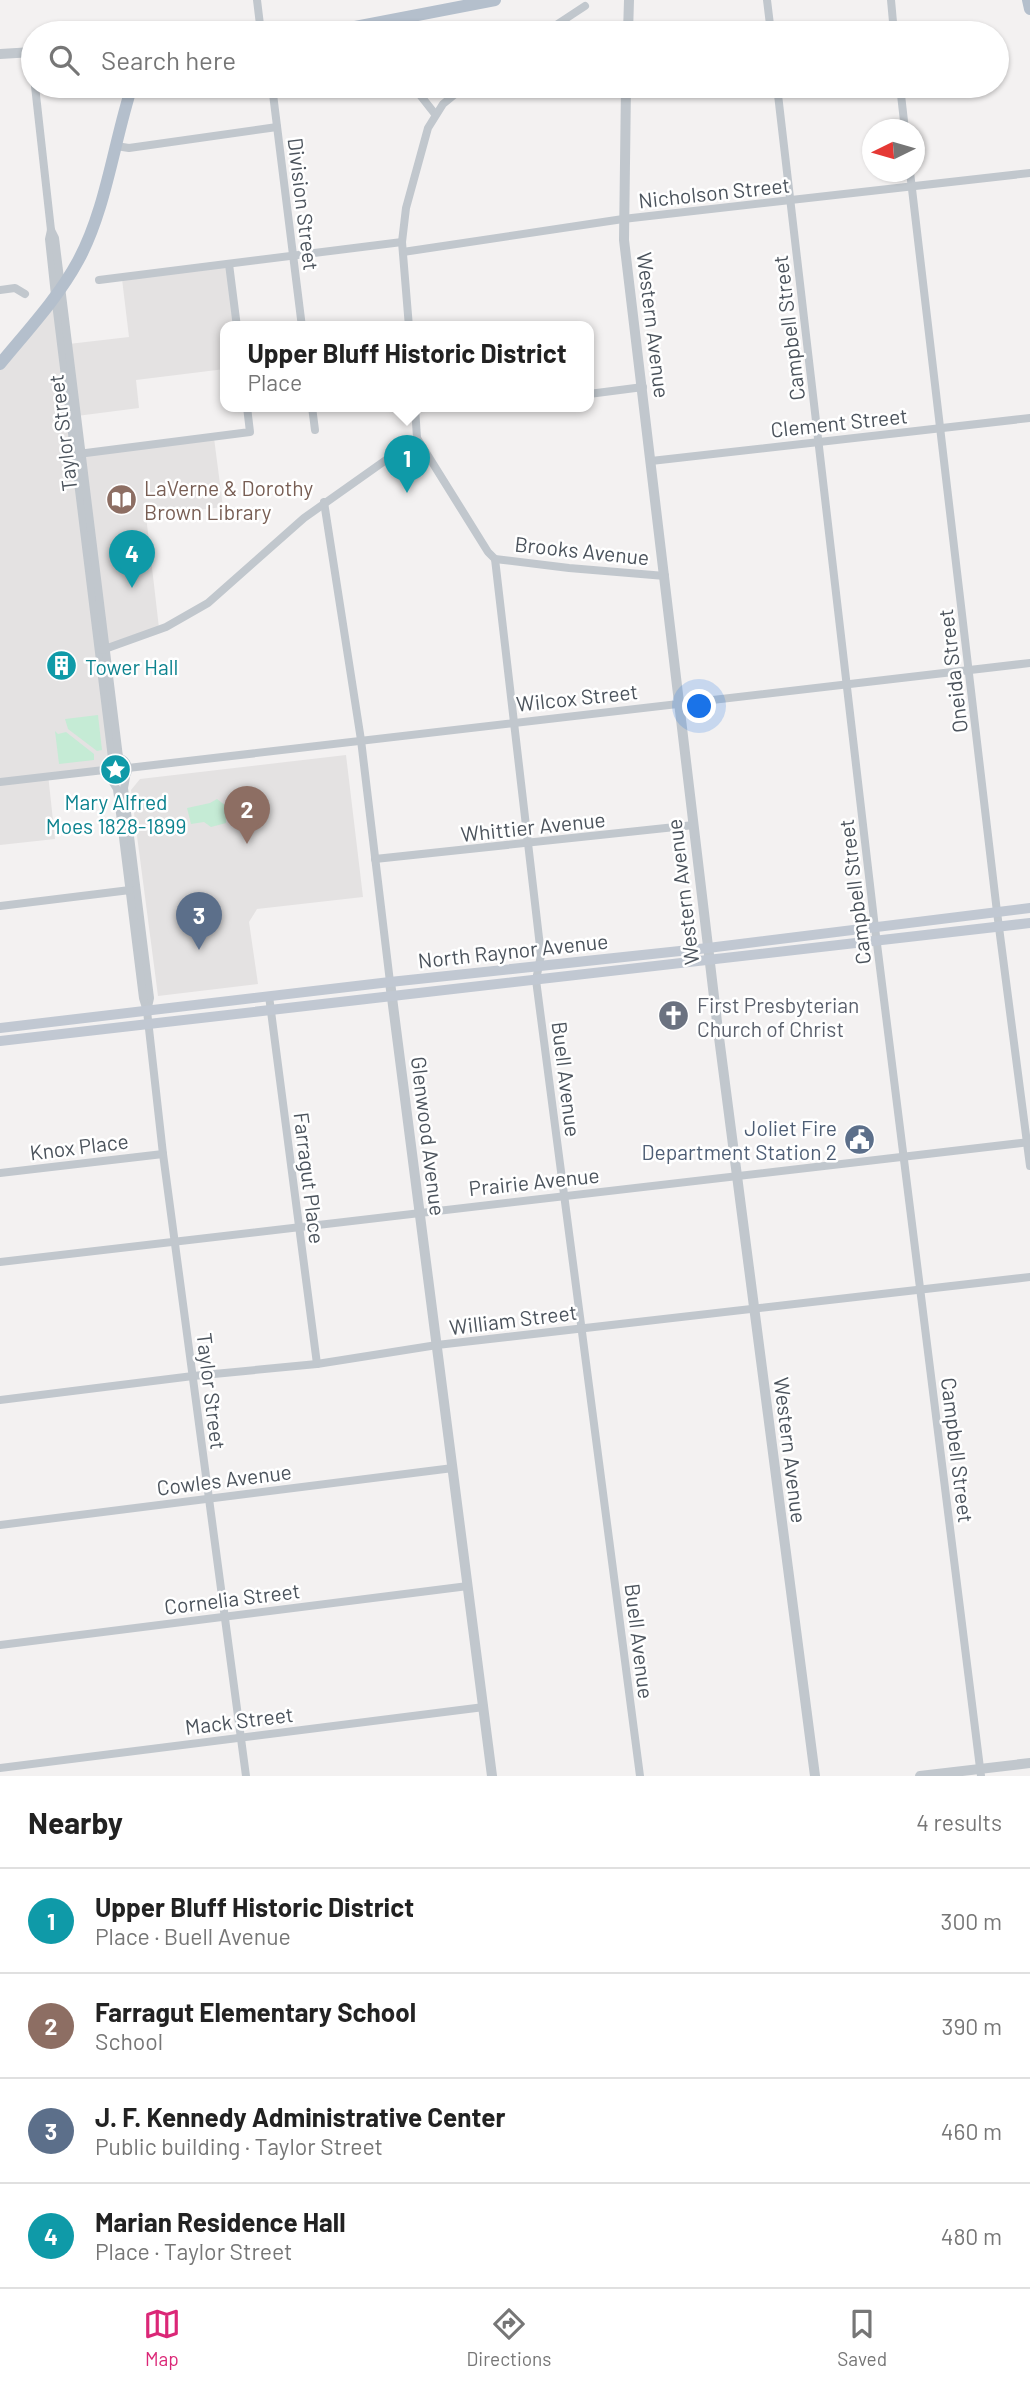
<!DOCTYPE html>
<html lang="en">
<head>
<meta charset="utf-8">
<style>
  body { margin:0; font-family:Barlow,sans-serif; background:#f2f2f2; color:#222 }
  .compass { position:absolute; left:862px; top:119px; width:63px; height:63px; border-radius:50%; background:#fff; box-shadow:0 2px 5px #0004; rotate:265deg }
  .you { position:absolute; left:700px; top:707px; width:24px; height:24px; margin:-18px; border:5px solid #fff; border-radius:50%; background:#1a73e8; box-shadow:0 0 0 10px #1a73e833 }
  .badge { display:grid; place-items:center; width:46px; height:46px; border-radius:50%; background:#db2777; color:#fff; font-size:23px; font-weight:700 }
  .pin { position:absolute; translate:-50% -58px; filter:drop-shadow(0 2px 4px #0008) }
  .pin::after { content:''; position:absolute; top:37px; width:24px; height:21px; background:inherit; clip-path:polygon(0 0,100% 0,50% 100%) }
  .popup { position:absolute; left:220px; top:321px; width:374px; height:91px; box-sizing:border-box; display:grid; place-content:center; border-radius:14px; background:#fff; filter:drop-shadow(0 2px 5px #0005); font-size:23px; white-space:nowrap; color:#767676 }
  .popup b { font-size:26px; color:#222 }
  .popup::after { content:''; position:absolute; left:50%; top:100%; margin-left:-14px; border:14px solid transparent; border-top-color:#fff }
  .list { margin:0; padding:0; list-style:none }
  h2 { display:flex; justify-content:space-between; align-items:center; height:91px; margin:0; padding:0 28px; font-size:30px }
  h2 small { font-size:23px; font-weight:400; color:#767676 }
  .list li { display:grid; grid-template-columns:46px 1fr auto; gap:21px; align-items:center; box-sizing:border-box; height:105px; padding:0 28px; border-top:2px solid #e0e0e0 }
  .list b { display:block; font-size:26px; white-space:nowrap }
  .list p { margin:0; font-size:23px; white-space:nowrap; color:#767676 }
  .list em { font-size:23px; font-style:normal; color:#767676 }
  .icon { flex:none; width:38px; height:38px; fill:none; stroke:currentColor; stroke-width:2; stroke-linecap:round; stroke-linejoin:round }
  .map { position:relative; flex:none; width:1030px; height:1776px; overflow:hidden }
  .search { position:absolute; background:#fff; box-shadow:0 2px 5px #0004; left:21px; right:21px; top:21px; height:77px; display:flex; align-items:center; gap:18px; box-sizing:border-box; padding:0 24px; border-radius:38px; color:#767676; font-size:26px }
  .sheet { height:511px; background:#fff }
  nav { display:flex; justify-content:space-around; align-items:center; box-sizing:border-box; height:98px; border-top:2px solid #e0e0e0; background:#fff; font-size:19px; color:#767676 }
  nav a { display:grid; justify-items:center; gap:4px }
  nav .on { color:#db2777 }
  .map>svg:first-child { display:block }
  .education { fill:#e4e2e2 }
  .green { fill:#c5ebd5 }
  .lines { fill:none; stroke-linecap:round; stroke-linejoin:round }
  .minor { stroke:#c1c7cd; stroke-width:8 }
  .tertiary { stroke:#c1c7cd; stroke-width:10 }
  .secondary { stroke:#c1c8d2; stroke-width:10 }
  .primary { stroke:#b4bfcc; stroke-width:12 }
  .labels { text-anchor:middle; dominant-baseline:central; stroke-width:5; stroke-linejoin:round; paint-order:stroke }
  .street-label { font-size:21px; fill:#4b535c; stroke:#fff }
  .education-label { font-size:21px; fill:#785e54; stroke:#fff; text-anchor:start }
  .culture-label { font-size:21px; fill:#0d838f; stroke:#fff; text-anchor:start }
  .worship-label { font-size:21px; fill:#5b616d; stroke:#fff; text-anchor:start }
  .service-label { font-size:21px; fill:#4e5e75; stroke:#fff; text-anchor:end }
</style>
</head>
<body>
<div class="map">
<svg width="1030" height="1776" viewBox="0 0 1030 1776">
  <rect width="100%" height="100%" fill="#f3f1f1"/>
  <g class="education">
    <path d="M228,265L235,327H225V369L136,380L139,408L69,417L74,455L214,438L223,507L146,516L159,628L103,648L116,762L108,768L48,774L55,839L0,845V368L54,300L60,345L129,337L122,279Z"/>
    <path d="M346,755L363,897L257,909L249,922L258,984L158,996L131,790L140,779Z"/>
  </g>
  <g class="green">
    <path d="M98,715L102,750L97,751L68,729L65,719Z"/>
    <path d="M55,731L58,734L66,732L94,754V760L59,764Z"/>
    <path d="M217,799L226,806V823L211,827L204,822L191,824L187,808L210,803Z"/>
  </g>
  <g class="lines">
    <g class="minor">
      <path d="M257,0L261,33"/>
      <path d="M767,0L771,33"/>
      <path d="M891,0L894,33"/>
      <path d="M544,33L585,6"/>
      <path d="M31,50L33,68"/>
      <path d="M35,86L51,230L49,239L55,295L112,758"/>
      <path d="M272,86L302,327"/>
      <path d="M413,86L435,114"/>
      <path d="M777,86L875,928L981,1776"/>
      <path d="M900,86L905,130"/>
      <path d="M626,92L684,86"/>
      <path d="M116,146L129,148L277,127"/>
      <path d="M910,172L997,912L1030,1166"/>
      <path d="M51,230L55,238L119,757"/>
      <path d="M403,252L623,219L1030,173"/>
      <path d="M229,264L237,327"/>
      <path d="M99,280L402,242"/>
      <path d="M0,290L15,288L25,294"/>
      <path d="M409,327L402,242L406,208L428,128L443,104L465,86"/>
      <path d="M589,394L643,387"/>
      <path d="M312,407L315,430"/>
      <path d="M415,407L417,438L488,552L495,559L541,955L536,980L640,1776"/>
      <path d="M78,454L250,432L247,407"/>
      <path d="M651,461L1030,418"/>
      <path d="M324,502L361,740L390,982"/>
      <path d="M495,559L569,568L665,576"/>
      <path d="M102,650L166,627L208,603L304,518L417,438"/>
      <circle cx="116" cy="769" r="12"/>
      <path d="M128,768L1030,663"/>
      <path d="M126,777L124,788L150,998L147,1011"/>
      <path d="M112,781L117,789L143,998L147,1011L163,1154L246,1776"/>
      <path d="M0,782L104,770"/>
      <path d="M375,859L694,825"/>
      <path d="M0,906L130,890"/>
      <path d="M269,996L317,1364"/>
      <path d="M0,1173L163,1154"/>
      <path d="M0,1262L1030,1142"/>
      <path d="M0,1400L193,1376L317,1364L437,1345L1030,1277"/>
      <path d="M0,1525L453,1468"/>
      <path d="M0,1645L468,1586"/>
      <path d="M0,1768L484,1707"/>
    </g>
    <g class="tertiary">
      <path d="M628,33L629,0"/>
      <path d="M0,54L33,52"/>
      <path d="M626,86L624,240L717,1022L815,1776"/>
      <path d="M390,982L492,1776"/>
      <path d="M920,1776L1030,1763"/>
    </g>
    <g class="secondary">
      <path d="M0,1028L390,982L708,948L1030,908"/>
      <path d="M0,1041L1030,923"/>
    </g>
    <g class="primary">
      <path d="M1028,0L1030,9"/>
      <path d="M324,33L495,0"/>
      <path d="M0,364C27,331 58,298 78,261C106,210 114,141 132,86"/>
    </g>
  </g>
  <defs>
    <symbol id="library-disc" viewBox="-11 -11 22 22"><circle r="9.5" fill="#8d6e63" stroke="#fff"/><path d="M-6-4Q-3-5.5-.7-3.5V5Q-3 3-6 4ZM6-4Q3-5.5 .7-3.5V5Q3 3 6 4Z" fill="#fff"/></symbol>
    <symbol id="building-disc" viewBox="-11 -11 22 22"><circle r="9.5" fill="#0f9aa8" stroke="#fff"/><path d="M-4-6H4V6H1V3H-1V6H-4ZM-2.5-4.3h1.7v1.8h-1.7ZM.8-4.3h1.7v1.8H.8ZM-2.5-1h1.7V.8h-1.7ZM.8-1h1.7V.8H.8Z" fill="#fff"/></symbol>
    <symbol id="sight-disc" viewBox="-11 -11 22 22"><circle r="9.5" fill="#0f9aa8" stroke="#fff"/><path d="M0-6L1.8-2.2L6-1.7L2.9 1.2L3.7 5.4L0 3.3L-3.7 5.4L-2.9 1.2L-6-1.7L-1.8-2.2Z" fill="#fff"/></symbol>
    <symbol id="church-disc" viewBox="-11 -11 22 22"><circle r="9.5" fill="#6b7280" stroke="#fff"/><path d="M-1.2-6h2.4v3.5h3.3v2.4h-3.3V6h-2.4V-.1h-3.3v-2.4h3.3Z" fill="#fff"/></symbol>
    <symbol id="civic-disc" viewBox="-11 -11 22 22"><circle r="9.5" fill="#5c6f8a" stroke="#fff"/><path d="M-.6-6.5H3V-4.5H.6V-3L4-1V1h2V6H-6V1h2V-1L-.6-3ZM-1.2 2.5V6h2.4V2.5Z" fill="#fff"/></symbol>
  </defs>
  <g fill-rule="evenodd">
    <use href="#library-disc" x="104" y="482" width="35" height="35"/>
    <use href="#building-disc" x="44" y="648" width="35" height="35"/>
    <use href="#sight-disc" x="98" y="752" width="35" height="35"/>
    <use href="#church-disc" x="656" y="998" width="35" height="35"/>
    <use href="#civic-disc" x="842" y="1122" width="35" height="35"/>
  </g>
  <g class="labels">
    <g class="street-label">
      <text transform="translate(714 192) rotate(-6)">Nicholson Street</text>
      <text transform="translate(304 204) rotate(83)">Division Street</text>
      <text transform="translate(654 325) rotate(83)">Western Avenue</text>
      <text transform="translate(788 328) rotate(-97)">Campbell Street</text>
      <text transform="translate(839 422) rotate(-6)">Clement Street</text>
      <text transform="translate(62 433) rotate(-97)">Taylor Street</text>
      <text transform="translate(582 550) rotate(6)">Brooks Avenue</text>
      <text transform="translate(952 671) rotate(-97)">Oneida Street</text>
      <text transform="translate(577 697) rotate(-6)">Wilcox Street</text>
      <text transform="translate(533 826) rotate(-6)">Whittier Avenue</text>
      <text transform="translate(682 892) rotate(-97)">Western Avenue</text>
      <text transform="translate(854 892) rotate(-97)">Campbell Street</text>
      <text transform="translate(513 950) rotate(-6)">North Raynor Avenue</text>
      <text transform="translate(567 1079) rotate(83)">Buell Avenue</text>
      <text transform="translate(429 1136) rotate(83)">Glenwood Avenue</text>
      <text transform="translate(79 1146) rotate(-7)">Knox Place</text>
      <text transform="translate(310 1178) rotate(83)">Farragut Place</text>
      <text transform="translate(534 1181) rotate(-6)">Prairie Avenue</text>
      <text transform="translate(513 1319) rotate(-7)">William Street</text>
      <text transform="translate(212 1391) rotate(83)">Taylor Street</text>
      <text transform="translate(791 1450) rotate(83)">Western Avenue</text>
      <text transform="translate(958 1450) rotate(83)">Campbell Street</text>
      <text transform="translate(224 1479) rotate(-7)">Cowles Avenue</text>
      <text transform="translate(232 1598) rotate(-7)">Cornelia Street</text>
      <text transform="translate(640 1641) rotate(83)">Buell Avenue</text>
      <text transform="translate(239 1720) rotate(-7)">Mack Street</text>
    </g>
    <g class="education-label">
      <text x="144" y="487">LaVerne &amp; Dorothy<tspan x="144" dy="24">Brown Library</tspan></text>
    </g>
    <g class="culture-label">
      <text x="85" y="666">Tower Hall</text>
      <text x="116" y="801" text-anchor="middle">Mary Alfred<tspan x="116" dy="24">Moes 1828-1899</tspan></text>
    </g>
    <g class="worship-label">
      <text x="697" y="1004">First Presbyterian<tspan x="697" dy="24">Church of Christ</tspan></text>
    </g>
    <g class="service-label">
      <text x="837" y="1127">Joliet Fire<tspan x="837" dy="24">Department Station 2</tspan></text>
    </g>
  </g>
</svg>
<svg class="compass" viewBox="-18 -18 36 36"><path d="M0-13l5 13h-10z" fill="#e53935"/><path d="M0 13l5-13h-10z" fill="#767676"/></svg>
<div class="you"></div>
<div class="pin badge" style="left:407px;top:493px;background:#0f9aa8">1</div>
<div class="popup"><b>Upper Bluff Historic District</b>Place</div>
<div class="pin badge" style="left:247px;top:844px;background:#8d6e63">2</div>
<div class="pin badge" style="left:199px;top:950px;background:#5c6f8a">3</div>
<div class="pin badge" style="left:132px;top:588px;background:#0f9aa8">4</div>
<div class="search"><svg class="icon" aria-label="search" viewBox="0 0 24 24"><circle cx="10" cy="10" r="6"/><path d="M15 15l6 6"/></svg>Search here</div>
</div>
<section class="sheet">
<h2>Nearby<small>4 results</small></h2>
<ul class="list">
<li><span class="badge" style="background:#0f9aa8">1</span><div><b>Upper Bluff Historic District</b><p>Place · Buell Avenue</p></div><em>300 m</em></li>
<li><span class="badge" style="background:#8d6e63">2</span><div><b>Farragut Elementary School</b><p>School</p></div><em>390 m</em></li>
<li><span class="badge" style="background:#5c6f8a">3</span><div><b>J. F. Kennedy Administrative Center</b><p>Public building · Taylor Street</p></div><em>460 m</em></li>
<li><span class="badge" style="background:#0f9aa8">4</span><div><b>Marian Residence Hall</b><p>Place · Taylor Street</p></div><em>480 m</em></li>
</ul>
</section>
<nav>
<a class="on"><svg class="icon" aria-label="map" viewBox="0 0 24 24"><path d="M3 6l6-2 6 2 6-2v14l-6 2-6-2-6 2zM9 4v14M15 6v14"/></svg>Map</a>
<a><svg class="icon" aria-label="directions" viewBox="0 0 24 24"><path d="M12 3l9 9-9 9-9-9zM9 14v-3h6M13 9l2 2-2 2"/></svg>Directions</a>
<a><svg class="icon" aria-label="saved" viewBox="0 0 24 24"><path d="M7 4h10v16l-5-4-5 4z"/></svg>Saved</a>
</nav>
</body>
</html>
